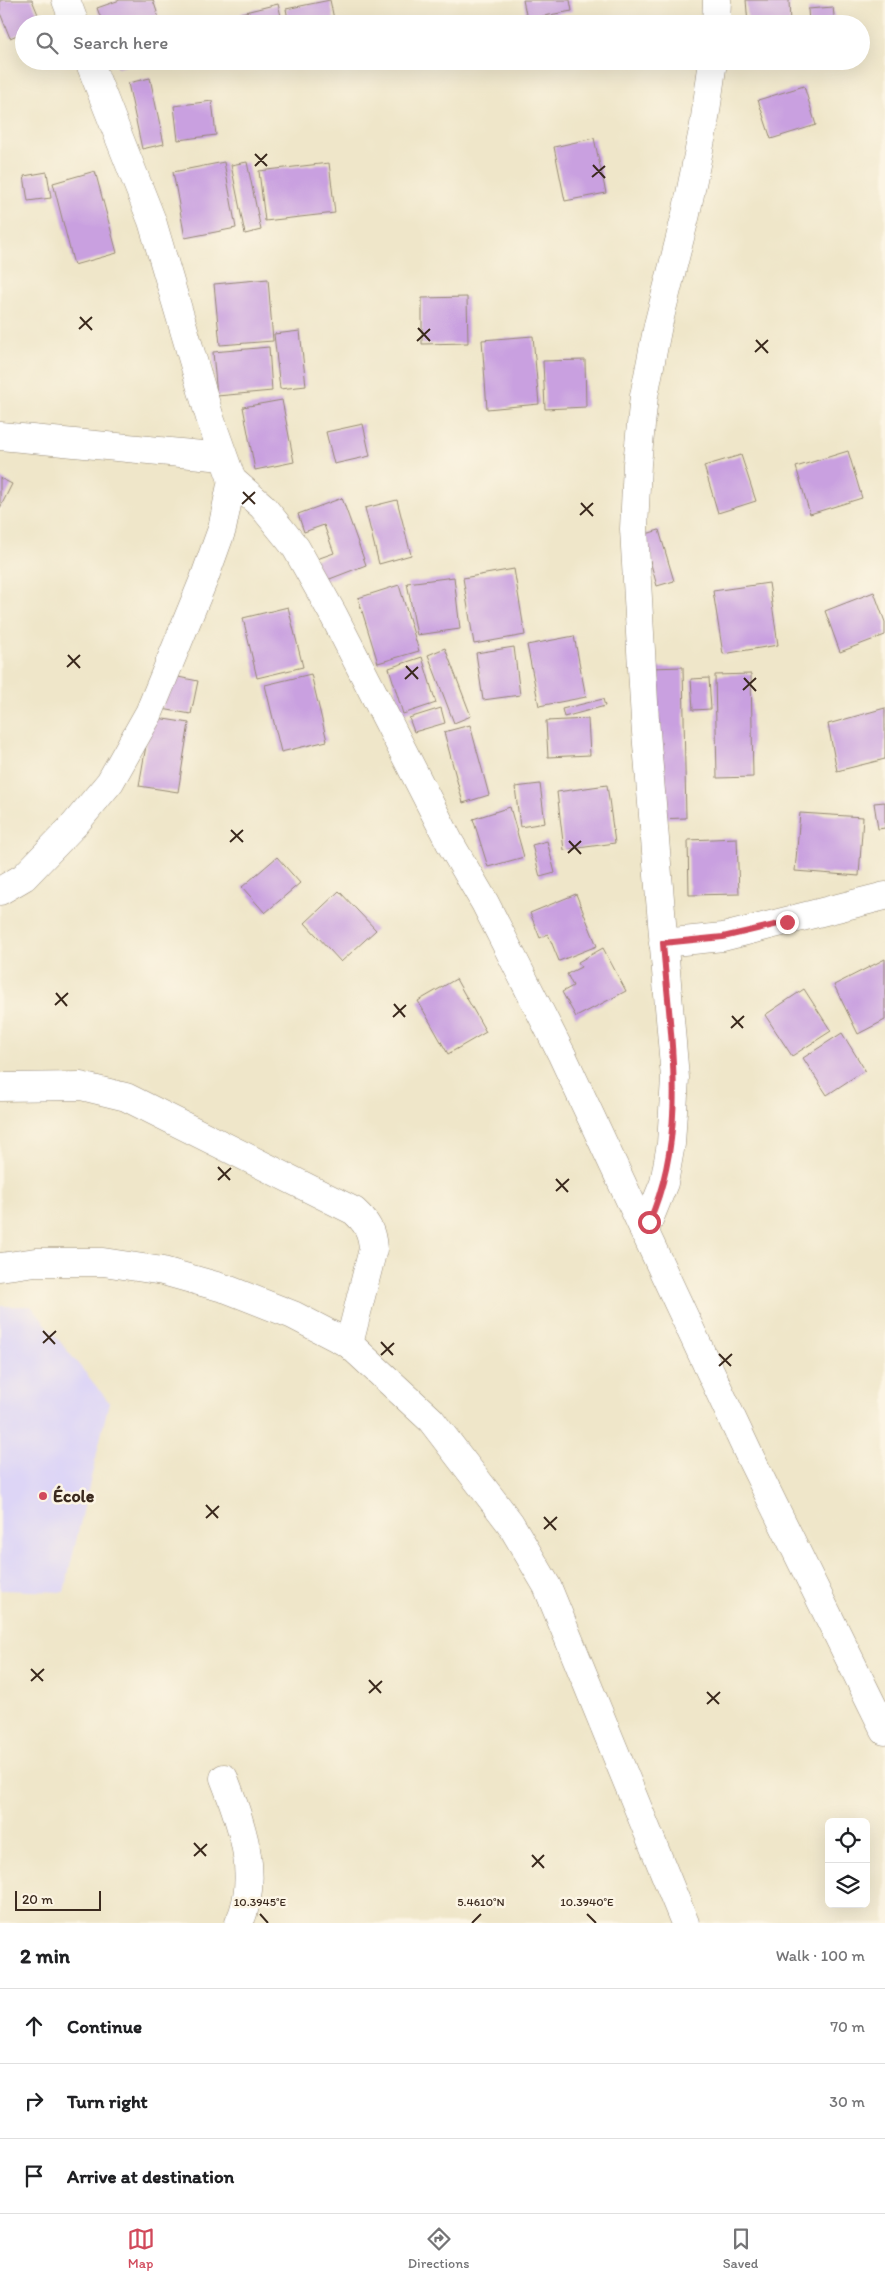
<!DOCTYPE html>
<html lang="en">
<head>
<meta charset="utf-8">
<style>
  body { margin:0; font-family:Itim,sans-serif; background:#f6f6f6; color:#202124 }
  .controls { position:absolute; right:15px; bottom:15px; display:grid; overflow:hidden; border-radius:8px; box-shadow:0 5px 20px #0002 }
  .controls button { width:45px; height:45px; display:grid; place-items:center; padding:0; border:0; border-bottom:1px solid #e0e0e0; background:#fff; color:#202124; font:25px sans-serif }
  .scale { position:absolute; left:15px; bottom:12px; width:86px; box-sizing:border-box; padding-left:5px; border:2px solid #3b2a1e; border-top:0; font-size:14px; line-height:18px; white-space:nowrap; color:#3b2a1e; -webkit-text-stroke:4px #fcf5e5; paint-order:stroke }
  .stop { position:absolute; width:15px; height:15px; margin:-11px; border:4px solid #d1495b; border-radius:50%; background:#fff }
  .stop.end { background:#d1495b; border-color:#fff; box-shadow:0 1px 5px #0008 }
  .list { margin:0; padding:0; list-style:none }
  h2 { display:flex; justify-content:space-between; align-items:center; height:65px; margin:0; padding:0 20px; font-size:21px }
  h2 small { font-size:16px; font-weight:400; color:#757577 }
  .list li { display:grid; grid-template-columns:32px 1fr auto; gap:15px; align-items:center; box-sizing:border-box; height:75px; padding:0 20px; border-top:1px solid #e0e0e0 }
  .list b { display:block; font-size:19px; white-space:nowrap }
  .list em { font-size:16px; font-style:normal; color:#757577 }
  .icon { flex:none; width:28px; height:28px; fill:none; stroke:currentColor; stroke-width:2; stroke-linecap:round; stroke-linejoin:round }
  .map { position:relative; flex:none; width:885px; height:1923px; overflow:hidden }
  .search { position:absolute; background:#fff; box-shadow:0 5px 20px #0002; left:15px; right:15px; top:15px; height:55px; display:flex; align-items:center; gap:12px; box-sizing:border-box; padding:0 18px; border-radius:28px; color:#757577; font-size:19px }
  .sheet { height:290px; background:#fff }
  nav { display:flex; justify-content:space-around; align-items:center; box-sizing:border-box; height:70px; border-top:1px solid #e0e0e0; background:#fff; font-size:14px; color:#757577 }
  nav a { display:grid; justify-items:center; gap:2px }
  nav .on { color:#d1495b }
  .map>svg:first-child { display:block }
  .built { fill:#ddd5f6 }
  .building { fill:#c9a0e0 }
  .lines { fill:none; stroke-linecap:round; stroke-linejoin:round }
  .street-casing { stroke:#958874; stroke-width:29 }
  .street { stroke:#fff; stroke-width:28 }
  .route { stroke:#d1495b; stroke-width:6 }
  .ticks { fill:none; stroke:#3b2a1e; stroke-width:2 }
  .poi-dot { fill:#d1495b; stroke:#fcf5e5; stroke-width:2 }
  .labels { text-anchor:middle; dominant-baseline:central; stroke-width:5; stroke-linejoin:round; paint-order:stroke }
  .poi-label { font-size:18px; font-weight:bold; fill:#3b2a1e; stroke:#fcf5e5; text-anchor:start }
  .ticks-label { font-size:12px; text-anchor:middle; fill:#3b2a1e; stroke:#fcf5e5; stroke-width:5; stroke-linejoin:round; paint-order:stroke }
</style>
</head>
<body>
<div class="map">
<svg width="885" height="1923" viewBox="0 0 885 1923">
  <rect width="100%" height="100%" fill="#fcf5e5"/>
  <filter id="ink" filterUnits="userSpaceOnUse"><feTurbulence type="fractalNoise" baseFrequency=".02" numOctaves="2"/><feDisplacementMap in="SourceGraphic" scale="10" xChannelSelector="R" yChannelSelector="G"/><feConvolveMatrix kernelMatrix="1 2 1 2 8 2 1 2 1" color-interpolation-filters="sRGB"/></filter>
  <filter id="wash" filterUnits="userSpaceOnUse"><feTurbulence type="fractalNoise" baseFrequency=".0096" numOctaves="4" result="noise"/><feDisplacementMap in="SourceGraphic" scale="20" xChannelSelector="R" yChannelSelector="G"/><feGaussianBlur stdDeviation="1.12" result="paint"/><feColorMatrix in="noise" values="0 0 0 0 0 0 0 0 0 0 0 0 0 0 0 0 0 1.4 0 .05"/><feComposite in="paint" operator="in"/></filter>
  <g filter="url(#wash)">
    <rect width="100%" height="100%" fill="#efe6c9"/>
    <path class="built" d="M0,1306H31L109,1402L64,1592L0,1590Z"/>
    <g id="blocks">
      <g class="building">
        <path d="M0,0H32L42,24H24V32L10,38L0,13Z"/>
        <path d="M120,0H153L161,24H103L97,8Z"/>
        <path d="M330,0L335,24H289L286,9Z"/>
        <path d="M523,0H570L572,11L527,19Z"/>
        <path d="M746,0H789L790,24H748Z"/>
        <path d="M278,4L283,24H244L241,13Z"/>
        <path d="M833,7L835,24H809L808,9Z"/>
        <path d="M115,61H137V62L118,68Z"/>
        <path d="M150,78L164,144L142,149L128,83Z"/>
        <path d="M804,86L816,125L771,139L758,100Z"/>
        <path d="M212,101L216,135L178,140L174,106Z"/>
        <path d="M594,138L606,193L565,201L554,147Z"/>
        <path d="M224,162L236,228L185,238L173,172Z"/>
        <path d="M247,162L261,230L245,234L231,165Z"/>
        <path d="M329,163L335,213L265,221L259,171Z"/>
        <path d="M95,171L117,253L74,265L53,183Z"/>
        <path d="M47,172L51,198L28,201L24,176Z"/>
        <path d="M268,279L273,341L220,345L214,284Z"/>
        <path d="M467,297L468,343L422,344V298Z"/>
        <path d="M300,331L306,386L280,389L274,334Z"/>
        <path d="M533,336L539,404L487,409L482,340Z"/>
        <path d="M269,347L272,391L217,396L213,352Z"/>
        <path d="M585,360L586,407L545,409L543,361Z"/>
        <path d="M282,400L294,462L255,470L243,407Z"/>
        <path d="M363,424L370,456L334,464L326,432Z"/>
        <path d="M848,451L862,498L810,514L796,467Z"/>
        <path d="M741,455L756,501L718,513L704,466Z"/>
        <path d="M0,478L12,484L0,508Z"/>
        <path d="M342,498L366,565L322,582L314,560L334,553L324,525L304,532L298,514Z"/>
        <path d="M397,500L411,555L379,564L365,508Z"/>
        <path d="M659,530L674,581L657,586L643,535Z"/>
        <path d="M514,569L525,635L474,644L463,578Z"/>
        <path d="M454,577L460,629L417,635L407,583Z"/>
        <path d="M769,583L778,645L723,654L713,591Z"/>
        <path d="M399,585L419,651L378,663L358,598Z"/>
        <path d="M874,592L885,622V635L840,652L825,611Z"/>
        <path d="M288,607L303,667L257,678L243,618Z"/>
        <path d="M574,636L586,697L539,706L527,645Z"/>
        <path d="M514,647L520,695L483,700L476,653Z"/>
        <path d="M445,648L471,716L454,723L428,655Z"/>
        <path d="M422,657L436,703L403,714L389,668Z"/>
        <path d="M683,667L686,818L654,819L651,668Z"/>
        <path d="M311,674L327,741L281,752L265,685Z"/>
        <path d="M751,674L753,777L717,778L715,675Z"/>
        <path d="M168,675L198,681L191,714L162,709Z"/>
        <path d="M709,678L711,709L693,710L691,679Z"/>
        <path d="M603,699L605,706L564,717L562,709Z"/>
        <path d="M441,708L445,723L414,732L409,718Z"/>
        <path d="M885,708V759L837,771L828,724Z"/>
        <path d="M151,717L189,723L178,792L139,786Z"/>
        <path d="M588,719L590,755L548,757L546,721Z"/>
        <path d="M470,725L489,795L463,803L444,732Z"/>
        <path d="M540,784L545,823L520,827L515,787Z"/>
        <path d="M607,785L615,843L564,850L557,792Z"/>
        <path d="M885,802V828L878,829L874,803Z"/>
        <path d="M510,807L524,857L488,867L473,819Z"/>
        <path d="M800,813L863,817L859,876L795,871Z"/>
        <path d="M737,838L739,894L689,895L688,840Z"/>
        <path d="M547,841L555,873L540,877L532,845Z"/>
        <path d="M277,857L300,883L265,913L242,887Z"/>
        <path d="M339,891L376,930L341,962L305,923Z"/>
        <path d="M576,894L597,946L559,961L548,934L540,938L530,913Z"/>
        <path d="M603,948L626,991L576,1017L562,992L573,986L567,974L581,967L578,962Z"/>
        <path d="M885,959V1020L858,1034L834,985Z"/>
        <path d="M456,979L486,1032L448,1054L418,1001Z"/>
        <path d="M804,989L831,1031L792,1056L765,1015Z"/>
        <path d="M842,1033L865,1070L827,1095L803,1058Z"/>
      </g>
    </g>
  </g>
  <g filter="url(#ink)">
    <use href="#blocks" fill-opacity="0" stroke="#958874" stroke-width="1"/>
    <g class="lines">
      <defs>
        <g id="street">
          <path d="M66,0L75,24"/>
          <path d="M716,24L717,0"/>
          <path d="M89,61L152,221L210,418L232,480L262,506L296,548L333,614L450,843L485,903L562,1055L751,1459L885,1731"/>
          <path d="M0,436L223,457"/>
          <path d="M0,891L24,877L75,824L110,782L149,713L204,579L222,529L232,480"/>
          <path d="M663,943L723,937L885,896"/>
          <path d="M0,1087L81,1086L126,1097L354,1211C367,1223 372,1231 373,1249L349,1344"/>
          <path d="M644,1232L664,1183L671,1144L675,1078L645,720L634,529L637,464L644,396L658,325L686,214L704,125L713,61"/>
          <path d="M0,1267L36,1262H103L163,1271L227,1289L293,1315L349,1344L431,1420L510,1523L547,1586L685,1923"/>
          <path d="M224,1778C241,1822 261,1877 239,1923"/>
        </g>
      </defs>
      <use href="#street" class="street-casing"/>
      <use href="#street" class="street"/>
    </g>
  </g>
  <g class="lines" filter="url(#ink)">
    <path class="route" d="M649,1222C689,1132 670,1037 663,943L723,937L787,922"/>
  </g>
  <path class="ticks" d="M255,154L267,166M593,165L605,178M255,166L267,154M592,177L605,166M80,317L92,330M418,328L430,341M79,329L92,317M756,340L768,353M417,341L430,329M755,352L768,340M243,492L255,504M581,503L593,516M242,504L255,492M580,515L593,503M68,655L80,668M406,666L418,679M67,667L80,655M744,678L756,691M405,679L418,667M743,690L756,678M231,830L243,842M569,841L581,854M230,842L243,830M568,853L581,841M56,993L67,1006M394,1004L405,1017M55,1005L68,993M732,1016L743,1028M393,1017L406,1005M731,1028L744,1016M218,1167L230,1180M556,1179L568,1192M218,1180L231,1168M556,1191L569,1179M43,1331L55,1344M381,1342L393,1355M43,1343L56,1331M719,1354L731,1366M381,1355L394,1343M719,1366L732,1354M206,1505L218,1518M544,1517L556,1530M206,1518L219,1506M544,1529L557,1517M31,1669L43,1681M369,1680L381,1693M31,1681L44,1669M707,1692L719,1704M369,1693L382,1681M707,1704L720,1692M194,1843L206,1856M532,1855L544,1868M194,1856L207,1844M532,1867L544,1855M260,1914L268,1923M587,1914L596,1923M472,1923L481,1914"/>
  <circle class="poi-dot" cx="43" cy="1496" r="5"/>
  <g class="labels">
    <g class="poi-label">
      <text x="53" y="1496">École</text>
    </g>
  </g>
  <g class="ticks-label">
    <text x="260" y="1906">10.3945°E</text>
    <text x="587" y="1906">10.3940°E</text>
    <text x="481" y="1906">5.4610°N</text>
  </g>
</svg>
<div class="controls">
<button><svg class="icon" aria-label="locate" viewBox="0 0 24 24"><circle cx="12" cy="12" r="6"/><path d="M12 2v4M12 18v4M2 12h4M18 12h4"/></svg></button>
<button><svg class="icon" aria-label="layers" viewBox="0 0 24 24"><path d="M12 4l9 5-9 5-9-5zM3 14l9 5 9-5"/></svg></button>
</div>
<div class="scale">20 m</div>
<div class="stop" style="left:649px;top:1222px"></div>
<div class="stop end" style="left:787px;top:922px"></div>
<div class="search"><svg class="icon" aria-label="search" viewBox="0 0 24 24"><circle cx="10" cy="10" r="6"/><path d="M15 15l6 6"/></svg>Search here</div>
</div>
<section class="sheet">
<h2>2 min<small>Walk · 100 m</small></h2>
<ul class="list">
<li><svg class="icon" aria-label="ahead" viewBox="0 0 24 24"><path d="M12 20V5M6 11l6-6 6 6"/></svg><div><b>Continue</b></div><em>70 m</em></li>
<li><svg class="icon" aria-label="right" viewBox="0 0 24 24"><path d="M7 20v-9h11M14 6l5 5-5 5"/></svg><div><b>Turn right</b></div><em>30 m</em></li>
<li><svg class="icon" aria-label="arrive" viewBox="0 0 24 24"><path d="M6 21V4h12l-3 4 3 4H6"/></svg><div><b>Arrive at destination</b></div></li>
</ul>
</section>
<nav>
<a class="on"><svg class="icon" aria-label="map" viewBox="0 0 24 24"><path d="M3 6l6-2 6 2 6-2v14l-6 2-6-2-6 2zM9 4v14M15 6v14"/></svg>Map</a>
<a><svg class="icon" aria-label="directions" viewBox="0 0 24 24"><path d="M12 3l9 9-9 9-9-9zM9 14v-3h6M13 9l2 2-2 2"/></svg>Directions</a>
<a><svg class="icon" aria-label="saved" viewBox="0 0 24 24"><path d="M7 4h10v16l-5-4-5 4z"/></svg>Saved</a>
</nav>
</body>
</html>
